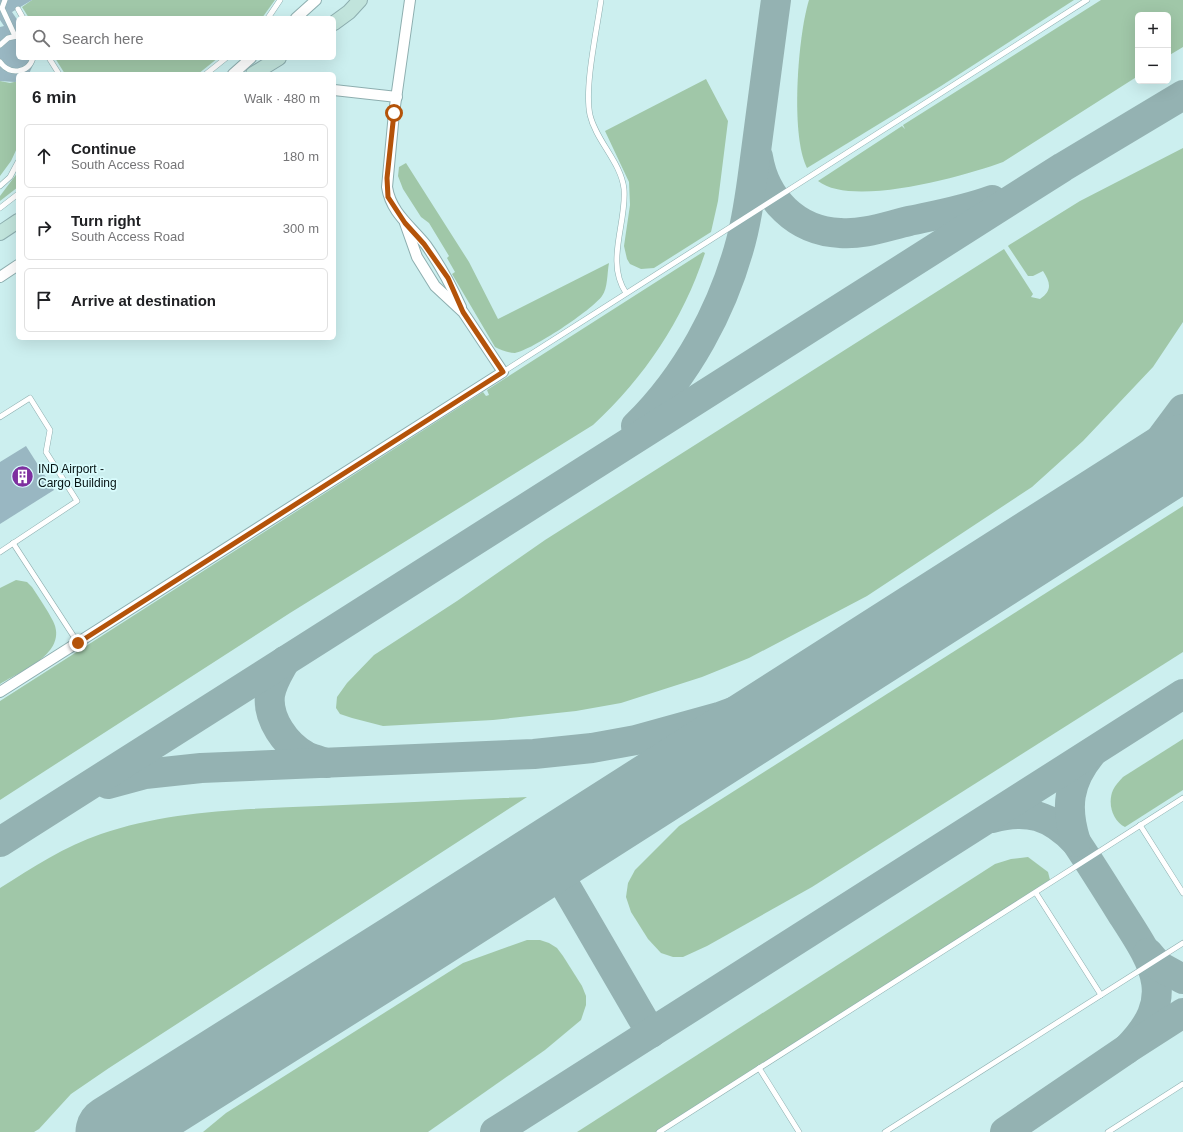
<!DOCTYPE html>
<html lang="en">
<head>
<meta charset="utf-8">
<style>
  body { margin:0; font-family:Arial,sans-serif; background:#f2f2f2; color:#202124 }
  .controls { position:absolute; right:12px; top:12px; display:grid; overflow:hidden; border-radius:6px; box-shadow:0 4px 16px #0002 }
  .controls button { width:36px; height:36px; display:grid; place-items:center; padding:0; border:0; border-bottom:1px solid #e0e0e0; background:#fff; color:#202124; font:20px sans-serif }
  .stop { position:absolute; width:12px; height:12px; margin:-9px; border:3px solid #b45309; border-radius:50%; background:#fff }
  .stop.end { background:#b45309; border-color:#fff; box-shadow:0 1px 4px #0008 }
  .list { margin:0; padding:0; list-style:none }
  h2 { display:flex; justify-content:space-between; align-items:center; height:52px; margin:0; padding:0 16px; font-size:17px }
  h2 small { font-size:13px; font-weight:400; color:#757577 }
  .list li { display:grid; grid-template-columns:26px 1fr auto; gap:12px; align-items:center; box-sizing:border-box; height:64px; margin:0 8px 8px; padding:0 8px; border:1px solid #e0e0e0; border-radius:6px }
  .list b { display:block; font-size:15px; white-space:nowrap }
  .list p { margin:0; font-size:13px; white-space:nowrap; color:#757577 }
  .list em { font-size:13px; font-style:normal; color:#757577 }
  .icon { flex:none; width:22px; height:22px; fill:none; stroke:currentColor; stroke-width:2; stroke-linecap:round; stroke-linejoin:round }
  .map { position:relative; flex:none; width:1183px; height:1132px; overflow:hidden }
  .search { position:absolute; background:#fff; box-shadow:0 4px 16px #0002; left:16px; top:16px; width:320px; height:44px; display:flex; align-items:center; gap:10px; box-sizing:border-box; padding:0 14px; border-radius:6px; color:#757577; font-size:15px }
  .panel { position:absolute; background:#fff; box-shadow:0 4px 16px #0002; left:16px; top:72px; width:320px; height:268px; border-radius:6px }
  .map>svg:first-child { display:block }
  .green { fill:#a0c7a8 }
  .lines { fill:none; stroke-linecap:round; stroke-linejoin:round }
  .taxiway { stroke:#94b2b2; stroke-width:30 }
  .runway { stroke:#94b2b2; stroke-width:75 }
  .building { fill:#99b7c2 }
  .lane-casing { stroke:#8daeaf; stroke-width:6 }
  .street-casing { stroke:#8daeaf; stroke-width:12 }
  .secondary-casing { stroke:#8daeaf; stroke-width:16 }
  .lane { stroke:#fff; stroke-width:5 }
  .street { stroke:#fff; stroke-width:10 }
  .secondary { stroke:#c1e4dc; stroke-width:14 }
  .route { stroke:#b45309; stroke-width:5 }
  .labels { text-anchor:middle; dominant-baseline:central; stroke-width:3.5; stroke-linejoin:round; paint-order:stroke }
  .poi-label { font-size:12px; fill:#071414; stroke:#d9fcfd; text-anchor:start }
</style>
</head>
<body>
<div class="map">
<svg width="1183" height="1132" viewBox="0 0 1183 1132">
  <rect width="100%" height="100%" fill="#ccefef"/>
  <g class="green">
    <path d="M32,0H275L262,18H29L22,7Z"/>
    <path d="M809,0H1074L941,86L807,168C790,135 798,35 809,0Z"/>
    <path d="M1101,0H1183V47L1168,56V15H1138V76L1003,162C965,176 852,208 818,181L902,126L905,129L903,125Z"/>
    <path d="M55,58H218L198,74H65Z"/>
    <path d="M706,79L728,121L718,201L711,232L654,268L641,269L630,264L627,259L624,246L630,205L629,182L605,131Z"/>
    <path d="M0,81L10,83L18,81V146L11,161L0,176Z"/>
    <path d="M1183,148V322L1153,367L1083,441L1032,487L867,596L749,658L702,677L621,703L576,711L493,720L383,726L352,718L340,714L336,708L337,697L347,683L374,655L457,601L545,540L1004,249L1033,294L1031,297L1040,299C1053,290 1050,282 1043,271L1033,276H1028L1008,246L1009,245L1080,201Z"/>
    <path d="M406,163L469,262L498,319L609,263C607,273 608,288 602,296C592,310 532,350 515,353C508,353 501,350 495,347L452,274L455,272L447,258L449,256L429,223L421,217L403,189L398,176L399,167Z"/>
    <path d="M18,172V187L0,201V196Z"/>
    <path d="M703,252L705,253C683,320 645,377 593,425L290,613L0,800V701L483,392L486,396L489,395L487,390Z"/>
    <path d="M1183,506V652L812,887L707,946L683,957H673L661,953L648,939L631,912L626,897L628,883L635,870L679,826Z"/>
    <path d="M16,580L27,582L32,587C39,598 47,609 53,621C69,653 21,671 0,684V588Z"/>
    <path d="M1183,739V790L1125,827C1113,821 1107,804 1113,790C1115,786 1119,781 1123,777Z"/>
    <path d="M527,797L109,1068L71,1094L39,1129L34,1132H0V888C32,868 65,846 101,834C171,810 246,809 319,806C388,803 458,800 527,797Z"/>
    <path d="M1028,857L1048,872L1050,880L896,981L658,1132H577L995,864L1011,859Z"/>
    <path d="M527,940H540L549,943L557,948L563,956L582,986L586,996V1005L581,1020L545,1050L428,1132H203L226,1113L463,963Z"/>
  </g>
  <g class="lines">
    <g class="taxiway">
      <path d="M758,157C765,199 796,231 840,233C863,235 887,226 909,221C937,215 965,210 992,200"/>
      <path d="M636,426C687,376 723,309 741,241C749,211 752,181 756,151C763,100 769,50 776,0"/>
      <path d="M1060,530L1075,521L1151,452L1183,409"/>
      <path d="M285,661C279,672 272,682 270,695C267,719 286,745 306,756C312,759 320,761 326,763"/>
      <path d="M108,784L145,774L201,768L534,754L592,748L636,740L719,717L771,698L825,673L971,587"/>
      <path d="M992,818C1028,808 1051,816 1076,842C1092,866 1107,890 1122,914C1155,965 1178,998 1127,1049"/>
      <path d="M0,842L1063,167L1183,95"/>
      <path d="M1076,842C1065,808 1068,782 1091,754"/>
      <path d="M548,856L651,1033"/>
      <path d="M1148,953L1159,966L1183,979"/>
      <path d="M118,1132L124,1125"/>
      <path d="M495,1132L1183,694"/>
      <path d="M1005,1132L1127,1049L1183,1013"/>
    </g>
    <path class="runway" d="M113,1132L407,947L1183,452"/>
  </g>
  <g class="building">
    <path d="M0,0H32L12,12L18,21V58H36L29,74H18V81L15,82L0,81V27L4,26L0,20Z"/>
    <path d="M26,446L54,490L0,524V462Z"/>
  </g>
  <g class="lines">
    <defs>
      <g id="lane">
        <path d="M5,0L2,8L15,36"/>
        <path d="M601,0C597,30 584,87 590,115C596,141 621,162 624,189C627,222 605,262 626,293"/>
        <path d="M18,9L23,18"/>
        <path d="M268,18L280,0"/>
        <path d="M0,45L8,38L17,36"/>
        <path d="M49,58L59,74"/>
        <path d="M0,62C9,75 28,74 33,58"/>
        <path d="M206,74L226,58"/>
        <path d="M0,186L10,177L18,162"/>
        <path d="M0,208L18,194"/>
        <path d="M503,372L1087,0"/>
        <path d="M0,417L30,398L50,430L46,452L77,501L0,552"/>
        <path d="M13,543L78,643"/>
        <path d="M1140,825L1183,893"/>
        <path d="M1036,893L1101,995"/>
        <path d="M759,1068L799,1132"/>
        <path d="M659,1132L1183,798"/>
        <path d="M885,1132L1183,943"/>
        <path d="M1108,1132L1183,1084"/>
      </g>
      <g id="street">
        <path d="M410,0L394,113L387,187C391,213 411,226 426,245C440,265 451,285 461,307"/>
        <path d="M296,18L316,0"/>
        <path d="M233,74L251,58"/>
        <path d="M334,90L397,97"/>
        <path d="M0,277L18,265"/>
        <path d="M0,692L503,372L463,312L435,286L417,257L405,223"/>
      </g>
      <g id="secondary">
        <path d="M334,23L349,12L360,0"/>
        <path d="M253,74L279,58"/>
        <path d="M0,233L18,221"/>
      </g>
    </defs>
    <use href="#lane" class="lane-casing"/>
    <use href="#street" class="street-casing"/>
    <use href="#secondary" class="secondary-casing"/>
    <use href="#lane" class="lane"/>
    <use href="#street" class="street"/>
    <use href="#secondary" class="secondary"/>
  </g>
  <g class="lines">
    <path class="route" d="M78,643L503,372L463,312L448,278L424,244L405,223L388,197L387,178L394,113"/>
  </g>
  <defs>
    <symbol id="building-disc" viewBox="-11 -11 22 22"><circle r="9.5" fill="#7e2f9f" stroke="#d9fcfd"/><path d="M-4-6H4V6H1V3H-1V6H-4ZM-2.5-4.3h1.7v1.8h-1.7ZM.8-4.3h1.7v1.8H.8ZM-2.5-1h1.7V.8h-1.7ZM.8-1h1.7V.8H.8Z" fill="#fff"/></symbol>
  </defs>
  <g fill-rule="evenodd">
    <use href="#building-disc" x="10" y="464" width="25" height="25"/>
  </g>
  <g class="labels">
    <g class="poi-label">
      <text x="38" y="469">IND Airport -<tspan x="38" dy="14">Cargo Building</tspan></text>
    </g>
  </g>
</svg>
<div class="controls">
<button>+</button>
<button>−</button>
</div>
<div class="stop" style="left:394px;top:113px"></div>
<div class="stop end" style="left:78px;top:643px"></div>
<div class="search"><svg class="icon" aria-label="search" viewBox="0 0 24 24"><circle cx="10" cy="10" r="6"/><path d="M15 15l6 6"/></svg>Search here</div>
<section class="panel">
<h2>6 min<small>Walk · 480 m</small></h2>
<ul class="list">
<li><svg class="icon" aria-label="ahead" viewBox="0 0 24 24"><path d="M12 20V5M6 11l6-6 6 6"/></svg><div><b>Continue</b><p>South Access Road</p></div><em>180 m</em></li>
<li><svg class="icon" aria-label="right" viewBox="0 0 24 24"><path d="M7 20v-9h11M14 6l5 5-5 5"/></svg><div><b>Turn right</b><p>South Access Road</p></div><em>300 m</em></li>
<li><svg class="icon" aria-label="arrive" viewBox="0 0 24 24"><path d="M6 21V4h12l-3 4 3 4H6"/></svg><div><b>Arrive at destination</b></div></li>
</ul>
</section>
</div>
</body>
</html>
